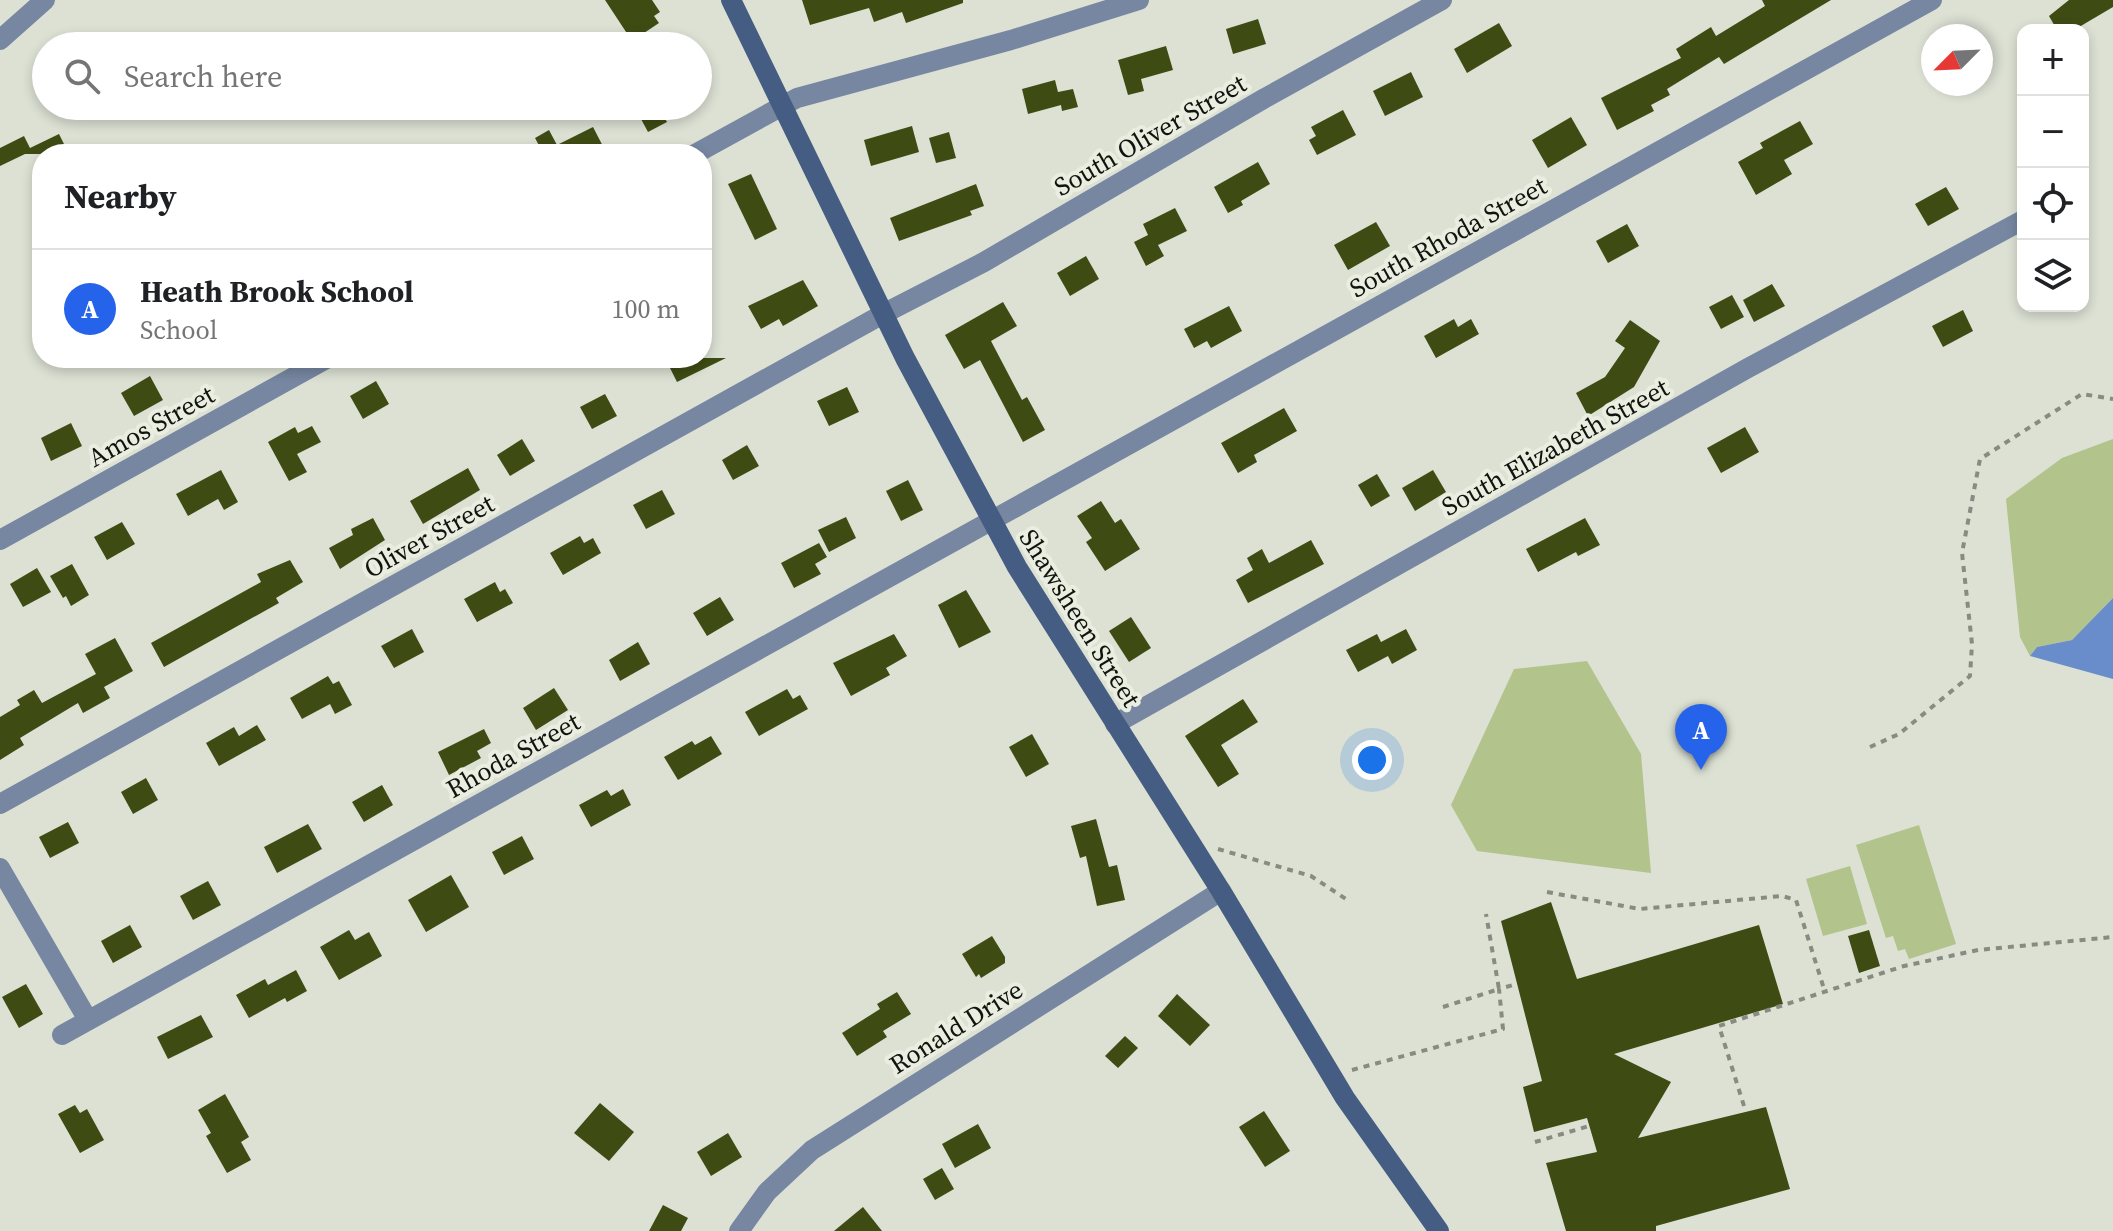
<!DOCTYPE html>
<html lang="en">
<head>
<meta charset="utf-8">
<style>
  body { margin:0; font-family:"Source Serif 4",serif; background:#f2f2f2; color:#202124 }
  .controls { position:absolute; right:24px; top:24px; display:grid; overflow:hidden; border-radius:16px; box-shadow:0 4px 12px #0003 }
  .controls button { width:72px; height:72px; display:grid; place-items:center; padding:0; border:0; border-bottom:2px solid #e0e0e0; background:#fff; color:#202124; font:40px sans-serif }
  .compass { position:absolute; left:1921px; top:24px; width:72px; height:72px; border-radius:50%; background:#fff; box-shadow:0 4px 12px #0003; rotate:246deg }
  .you { position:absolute; left:1372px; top:760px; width:28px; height:28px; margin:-20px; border:6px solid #fff; border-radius:50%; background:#1a73e8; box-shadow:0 0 0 12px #1a73e833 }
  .badge { display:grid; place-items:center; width:52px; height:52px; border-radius:50%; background:#2563eb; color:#fff; font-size:26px; font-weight:700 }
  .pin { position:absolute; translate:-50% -66px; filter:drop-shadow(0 2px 4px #0008) }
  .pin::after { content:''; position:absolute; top:42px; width:28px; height:24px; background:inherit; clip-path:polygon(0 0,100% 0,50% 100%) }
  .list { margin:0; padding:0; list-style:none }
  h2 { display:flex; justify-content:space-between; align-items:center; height:104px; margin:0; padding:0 32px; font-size:34px }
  h2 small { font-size:26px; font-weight:400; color:#757577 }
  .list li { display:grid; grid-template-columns:52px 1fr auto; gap:24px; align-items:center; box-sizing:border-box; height:120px; padding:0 32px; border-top:2px solid #e0e0e0 }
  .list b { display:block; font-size:30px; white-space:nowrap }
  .list p { margin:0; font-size:26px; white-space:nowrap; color:#757577 }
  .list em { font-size:26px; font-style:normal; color:#757577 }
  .icon { flex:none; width:44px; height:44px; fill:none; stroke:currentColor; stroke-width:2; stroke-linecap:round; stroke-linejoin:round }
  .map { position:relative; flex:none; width:2113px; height:1231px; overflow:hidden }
  .search { position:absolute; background:#fff; box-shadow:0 4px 12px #0003; left:32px; top:32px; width:680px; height:88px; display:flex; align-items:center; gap:20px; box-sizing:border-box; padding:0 28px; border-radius:44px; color:#757577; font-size:30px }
  .panel { position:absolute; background:#fff; box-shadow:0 4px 12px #0003; left:32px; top:144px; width:680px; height:224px; border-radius:32px }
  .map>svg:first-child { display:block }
  .green { fill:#b2c38c }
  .water { fill:#698dca }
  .building { fill:#3e4c14 }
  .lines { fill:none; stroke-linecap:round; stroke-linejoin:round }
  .path { stroke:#878b81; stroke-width:4; stroke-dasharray:6 6; stroke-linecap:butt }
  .minor { stroke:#7787a2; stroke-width:20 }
  .secondary { stroke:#465d83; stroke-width:20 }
  .labels { text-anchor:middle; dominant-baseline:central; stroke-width:8; stroke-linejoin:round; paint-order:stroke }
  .street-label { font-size:26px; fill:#11130e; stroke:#eaeee1 }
</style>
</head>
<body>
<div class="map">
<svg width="2113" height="1231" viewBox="0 0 2113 1231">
  <rect width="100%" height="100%" fill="#dce1d4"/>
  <g class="green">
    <path d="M2113,439V598L2072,640L2037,647L2030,656L2020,637L2006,499L2062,458Z"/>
    <path d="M1587,661L1641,754L1651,873L1477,851L1451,805L1514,669Z"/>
    <path d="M1919,825L1956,944L1909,959L1905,949L1898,951L1893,936L1886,938L1856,845Z"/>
    <path d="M1850,866L1867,924L1823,936L1806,879Z"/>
  </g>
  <path class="water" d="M2113,598V679L2030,656L2037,647L2072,640Z"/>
  <g class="building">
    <path d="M605,0H652L660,12L654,16L659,23L632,41Z"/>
    <path d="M802,0H963V3L906,23L902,12L874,22L869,8L810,25Z"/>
    <path d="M1762,0H1831L1724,64L1719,57L1667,89L1670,95L1651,105L1654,111L1617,130L1601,98L1681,58L1676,49L1711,27L1716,36L1765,6Z"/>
    <path d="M2069,0H2113V7L2074,30H2057L2049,16Z"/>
    <path d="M1258,19L1266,44L1233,54L1226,29Z"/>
    <path d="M1499,23L1512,46L1467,73L1454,49Z"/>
    <path d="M1166,46L1173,70L1141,79L1144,91L1128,95L1118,60Z"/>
    <path d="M1411,72L1423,97L1385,116L1373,91Z"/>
    <path d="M1055,80L1058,92L1073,89L1078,107L1062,111L1061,105L1028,114L1022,89Z"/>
    <path d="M634,106H658L667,122L648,132Z"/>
    <path d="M1343,110L1356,135L1317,155L1309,140L1316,136L1311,127Z"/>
    <path d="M1571,117L1587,145L1548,168L1532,140Z"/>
    <path d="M1800,121L1813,144L1784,160L1792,174L1756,195L1738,162L1763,148L1760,143Z"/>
    <path d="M912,126L919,152L871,166L864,140Z"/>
    <path d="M593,127L607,154H540L543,153L535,138L549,130L557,145Z"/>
    <path d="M949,132L956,158L936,163L929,138Z"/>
    <path d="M59,134L69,154H25L0,166V148L24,136L30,148Z"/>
    <path d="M1258,162L1270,184L1241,201L1243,205L1228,213L1214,187Z"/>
    <path d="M751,174L777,229L755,240L728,184Z"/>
    <path d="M976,184L984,206L970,211L972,215L899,241L890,218Z"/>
    <path d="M1946,187L1959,209L1928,226L1915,204Z"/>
    <path d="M1175,208L1187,231L1158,245L1164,256L1146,266L1134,242L1148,235L1143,224Z"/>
    <path d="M1376,222L1390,246L1348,270L1334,245Z"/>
    <path d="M1627,224L1639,246L1608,263L1596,241Z"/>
    <path d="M1086,256L1099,279L1070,296L1057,273Z"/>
    <path d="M803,280L818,306L783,326L779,319L761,329L748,306Z"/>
    <path d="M1772,284L1785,306L1754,322L1743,300Z"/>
    <path d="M1732,295L1744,317L1721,329L1709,307Z"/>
    <path d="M1003,302L1017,326L991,341L1022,400L1027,397L1045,430L1023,442L980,360L964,369L945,335Z"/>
    <path d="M1229,306L1242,331L1211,348L1207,341L1194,348L1184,329Z"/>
    <path d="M1963,310L1973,331L1943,347L1932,326Z"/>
    <path d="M1454,319L1458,327L1471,319L1479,334L1436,358L1424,336Z"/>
    <path d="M1630,320L1660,341L1634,387L1588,416L1576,393L1605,377L1625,348L1615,341Z"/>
    <path d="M665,358H726L677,382Z"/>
    <path d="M150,376L163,400L134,416L121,393Z"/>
    <path d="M376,381L389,404L363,419L350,396Z"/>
    <path d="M847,387L859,412L829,426L817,401Z"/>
    <path d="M605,394L617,416L592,429L580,407Z"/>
    <path d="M1284,408L1297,431L1254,455L1257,462L1238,473L1221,443Z"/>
    <path d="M71,423L82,446L51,461L41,438Z"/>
    <path d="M312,426L321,442L297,454L307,472L289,481L268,442L295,427L298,433Z"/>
    <path d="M1745,427L1759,452L1721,473L1707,448Z"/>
    <path d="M522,439L535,461L510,476L497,455Z"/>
    <path d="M747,445L759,466L733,480L722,460Z"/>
    <path d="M468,468L480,490L423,524L410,501Z"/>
    <path d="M221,470L238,502L224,510L218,499L188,516L176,494Z"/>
    <path d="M1433,470L1446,492L1415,511L1402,488Z"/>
    <path d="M1377,474L1390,496L1371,507L1358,485Z"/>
    <path d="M908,480L923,510L901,521L886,491Z"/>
    <path d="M662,490L675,514L646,529L633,505Z"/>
    <path d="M1101,501L1115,523L1121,519L1140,549L1105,571L1086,542L1092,538L1077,516Z"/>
    <path d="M846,517L856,538L829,552L818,530Z"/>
    <path d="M373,518L385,540L340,569L329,548L353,535L351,529Z"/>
    <path d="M1585,518L1600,545L1578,556L1576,552L1538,572L1526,549Z"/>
    <path d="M122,522L135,544L107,560L94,537Z"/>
    <path d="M580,536L584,543L593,538L601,553L563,575L550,553Z"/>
    <path d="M1311,540L1324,564L1248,603L1236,580L1253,570L1247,558L1262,549L1269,563Z"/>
    <path d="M819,543L827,557L815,564L821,574L794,588L781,563Z"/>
    <path d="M290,560L303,582L276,598L279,603L164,667L151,643L261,582L257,574Z"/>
    <path d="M72,564L89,595L71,606L66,596L63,598L50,576Z"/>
    <path d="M37,568L51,592L23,607L10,584Z"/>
    <path d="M495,582L500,592L505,589L513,603L477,622L464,599Z"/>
    <path d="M966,590L991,632L959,648L938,605Z"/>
    <path d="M720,597L734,620L707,636L693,613Z"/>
    <path d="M1131,617L1151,648L1129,662L1109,631Z"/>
    <path d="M412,629L424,652L394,668L381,646Z"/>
    <path d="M1406,629L1417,650L1392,664L1388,656L1358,672L1346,650L1377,634L1381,642Z"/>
    <path d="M894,634L907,656L886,668L890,675L851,696L833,663Z"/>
    <path d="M115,638L133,671L104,687L110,698L83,713L78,703L20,738L24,745L0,760V717L20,705L17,700L34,690L42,703L96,674L85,654Z"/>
    <path d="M638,642L650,664L620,681L609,660Z"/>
    <path d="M328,676L333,684L339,681L352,705L335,714L330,704L302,719L290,698Z"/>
    <path d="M554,688L568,710L536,730L523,708Z"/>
    <path d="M787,689L793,699L800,695L808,709L759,736L745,712Z"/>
    <path d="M1243,699L1258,722L1221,745L1239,774L1218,787L1185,736Z"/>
    <path d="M257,725L266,740L219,766L206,743L234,727L239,736Z"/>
    <path d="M484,729L491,743L477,751L481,758L449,775L438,752Z"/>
    <path d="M1032,734L1049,764L1026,777L1009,747Z"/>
    <path d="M711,736L722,754L678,780L664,757L692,741L695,745Z"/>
    <path d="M146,778L158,800L133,814L121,792Z"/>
    <path d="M382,785L393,805L364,822L352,802Z"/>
    <path d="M623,789L631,805L591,827L579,805L607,790L611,796Z"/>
    <path d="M1096,819L1109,867L1117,865L1125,900L1097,906L1086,856L1080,858L1071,826Z"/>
    <path d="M68,822L79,843L50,858L39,837Z"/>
    <path d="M308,824L322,849L277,873L264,847Z"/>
    <path d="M522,836L534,859L504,875L492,852Z"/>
    <path d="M451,875L469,907L426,932L408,900Z"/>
    <path d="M208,881L221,905L193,920L180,896Z"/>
    <path d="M1551,902L1577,979L1759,925L1783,1004L1614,1054L1671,1082L1638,1138L1766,1107L1790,1189L1656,1226V1231H1566L1546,1163L1597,1152L1587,1118L1534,1132L1523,1087L1542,1081L1501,921Z"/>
    <path d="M130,925L142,947L113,963L101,941Z"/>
    <path d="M349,930L355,940L369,932L382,956L339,980L320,947Z"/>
    <path d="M1869,930L1880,966L1859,973L1848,936Z"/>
    <path d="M992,936L1005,957V963L981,978L979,974L976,977L962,954Z"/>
    <path d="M296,970L307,991L287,1002L285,998L249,1018L236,995L265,979L268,985Z"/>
    <path d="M26,984L43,1014L19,1028L2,997Z"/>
    <path d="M897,992L911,1014L883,1031L887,1037L857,1056L842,1033L880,1009L877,1004Z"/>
    <path d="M1177,994L1210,1025L1190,1046L1158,1016Z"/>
    <path d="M201,1015L213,1037L168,1059L157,1037Z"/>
    <path d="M1125,1036L1138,1048L1118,1068L1105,1056Z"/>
    <path d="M225,1094L249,1137L241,1142L251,1160L227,1173L206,1136L211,1133L198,1110Z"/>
    <path d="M600,1103L634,1132L609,1161L574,1133Z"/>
    <path d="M75,1105L80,1113L87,1109L104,1140L80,1153L58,1114Z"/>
    <path d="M1264,1111L1290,1151L1265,1167L1239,1127Z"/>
    <path d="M978,1124L991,1148L955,1168L942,1144Z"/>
    <path d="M728,1133L742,1157L711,1176L697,1152Z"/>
    <path d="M942,1168L954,1189L935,1200L923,1179Z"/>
    <path d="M663,1205L688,1218L681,1231H649Z"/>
    <path d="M863,1207L882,1231H834Z"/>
  </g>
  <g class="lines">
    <g class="path">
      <path d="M1870,747L1899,734L1970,676L1972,644L1962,553L1980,459L2082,394L2113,399"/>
      <path d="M1218,849L1311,876L1346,899"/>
      <path d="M1547,892L1640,909L1782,896L1796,900L1825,992"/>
      <path d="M1443,1007L1499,989L1486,914"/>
      <path d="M1352,1070L1503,1029L1499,989L1517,984"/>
      <path d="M1744,1106L1719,1026L1904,966L1978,950L2113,937"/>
      <path d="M1535,1142L1589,1126"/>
    </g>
    <g class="minor">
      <path d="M0,40L45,0"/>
      <path d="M695,154L797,98L1011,40L1139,0"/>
      <path d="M0,540L328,358"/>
      <path d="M1115,724L1748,368L2023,220"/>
      <path d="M0,804L883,314L984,262L1265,98L1442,0"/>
      <path d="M0,868L88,1020"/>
      <path d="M62,1035L1932,0"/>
      <path d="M739,1231L767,1192L812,1150L1221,891"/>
    </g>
    <path class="secondary" d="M731,0L905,358L1017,567L1221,891L1345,1098L1439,1231"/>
  </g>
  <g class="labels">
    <g class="street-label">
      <text transform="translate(1150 135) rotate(-30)">South Oliver Street</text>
      <text transform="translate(1448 237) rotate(-29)">South Rhoda Street</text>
      <text transform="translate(151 426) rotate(-29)">Amos Street</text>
      <text transform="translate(1555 447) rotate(-29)">South Elizabeth Street</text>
      <text transform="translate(429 536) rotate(-29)">Oliver Street</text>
      <text transform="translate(1080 618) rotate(58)">Shawsheen Street</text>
      <text transform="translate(513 755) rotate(-29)">Rhoda Street</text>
      <text transform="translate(956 1027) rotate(-32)">Ronald Drive</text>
    </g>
  </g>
</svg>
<div class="controls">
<button>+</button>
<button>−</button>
<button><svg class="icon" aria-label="locate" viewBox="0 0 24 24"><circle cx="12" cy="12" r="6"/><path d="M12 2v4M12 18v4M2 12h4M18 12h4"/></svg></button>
<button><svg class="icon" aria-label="layers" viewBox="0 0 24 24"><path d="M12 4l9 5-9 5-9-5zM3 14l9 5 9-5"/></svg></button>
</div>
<svg class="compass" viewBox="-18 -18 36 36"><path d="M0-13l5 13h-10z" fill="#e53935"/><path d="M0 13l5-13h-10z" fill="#757577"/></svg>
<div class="you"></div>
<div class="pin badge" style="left:1701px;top:770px">A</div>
<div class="search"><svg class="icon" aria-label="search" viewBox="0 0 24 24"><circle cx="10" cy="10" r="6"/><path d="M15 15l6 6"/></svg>Search here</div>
<section class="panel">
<h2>Nearby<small></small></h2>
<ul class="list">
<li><span class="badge">A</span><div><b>Heath Brook School</b><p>School</p></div><em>100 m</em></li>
</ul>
</section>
</div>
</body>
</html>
